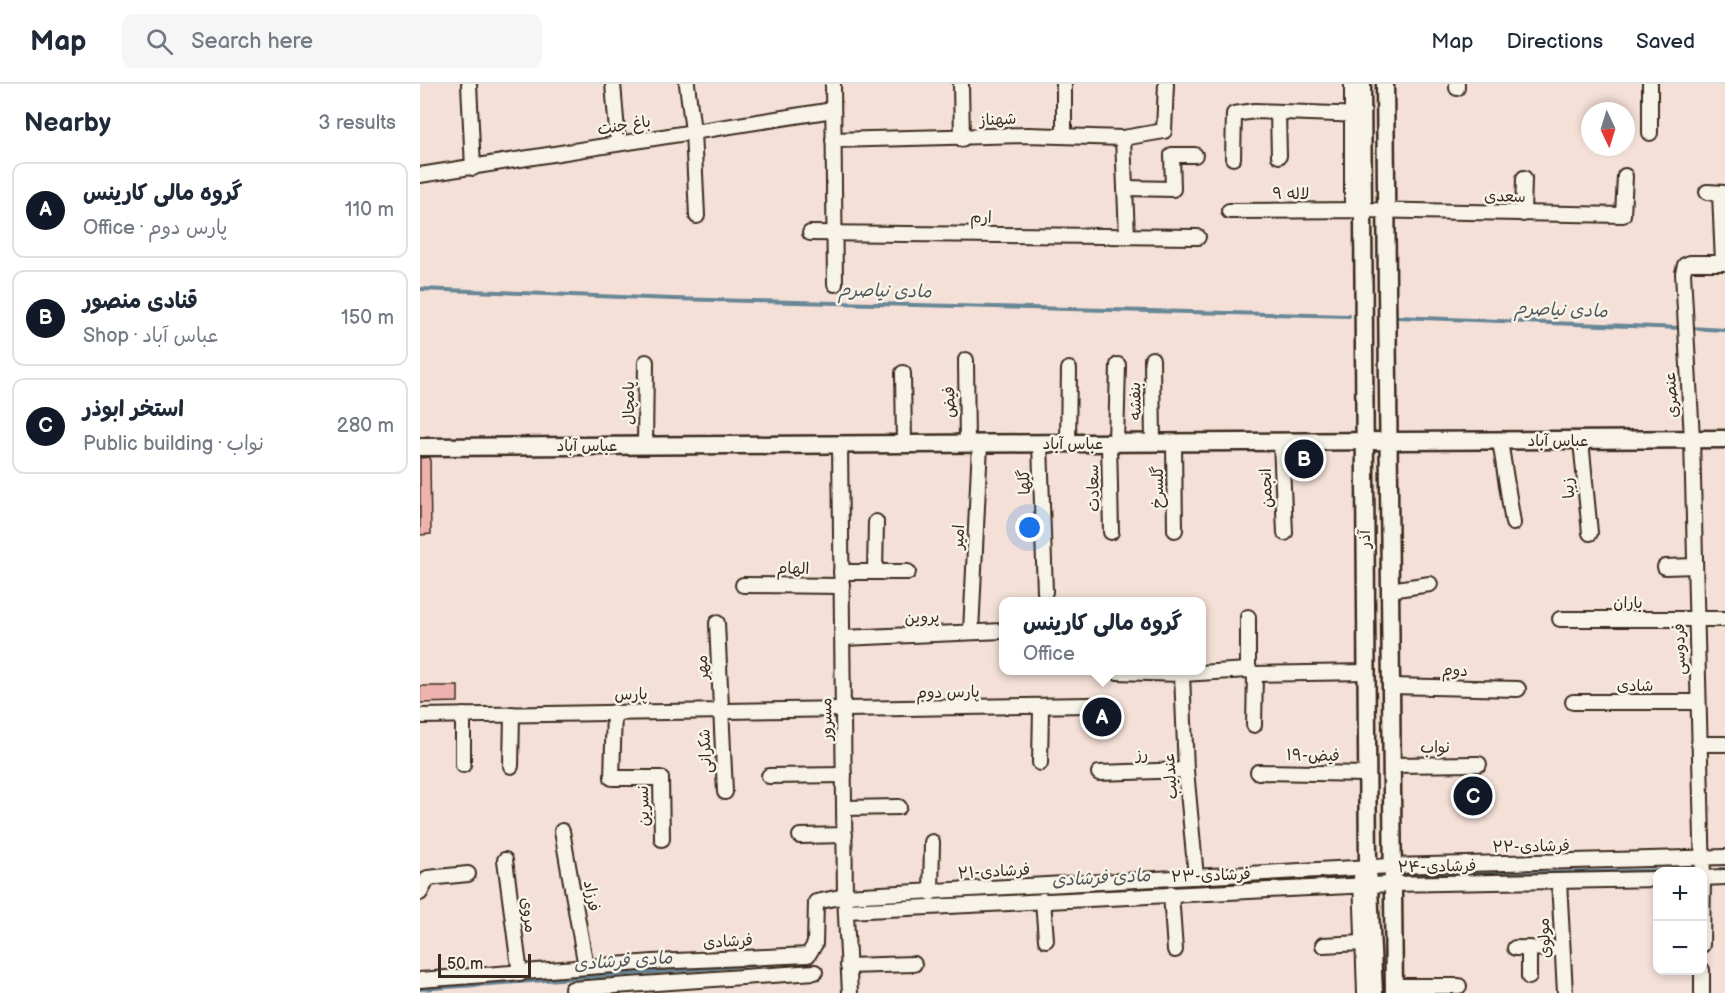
<!DOCTYPE html>
<html lang="en">
<head>
<meta charset="utf-8">
<style>
  body { margin:0; font-family:"Balsamiq Sans","Playpen Sans Arabic",sans-serif; background:#f6f6f7; color:#1f2937 }
  .controls { position:absolute; right:18px; bottom:18px; display:grid; overflow:hidden; border-radius:12px; box-shadow:0 3px 9px #0003 }
  .controls button { width:54px; height:54px; display:grid; place-items:center; padding:0; border:0; border-bottom:2px solid #e0e1e3; background:#fff; color:#1f2937; font:30px sans-serif }
  .compass { position:absolute; left:1161px; top:18px; width:54px; height:54px; border-radius:50%; background:#fff; box-shadow:0 3px 9px #0003; rotate:176deg }
  .scale { position:absolute; left:18px; bottom:15px; width:93px; box-sizing:border-box; padding-left:6px; border:3px solid #3b2a1e; border-top:0; font-size:16px; line-height:21px; white-space:nowrap; color:#3b2a1e; -webkit-text-stroke:4px #f7f3e8; paint-order:stroke }
  .you { position:absolute; left:610px; top:444px; width:21px; height:21px; margin:-15px; border:4px solid #fff; border-radius:50%; background:#1a73e8; box-shadow:0 0 0 9px #1a73e833 }
  .badge { display:grid; place-items:center; width:39px; height:39px; border-radius:50%; background:#111827; color:#fff; font-size:20px; font-weight:700 }
  .pin { position:absolute; translate:-50% -50%; border:3px solid #fff; box-shadow:0 2px 6px #0006 }
  .popup { position:absolute; left:579px; top:513px; width:207px; height:78px; box-sizing:border-box; display:grid; place-content:center; border-radius:12px; background:#fff; filter:drop-shadow(0 2px 4px #0005); font-size:20px; white-space:nowrap; color:#747a83 }
  .popup b { font-size:22px; color:#1f2937 }
  .popup::after { content:''; position:absolute; left:50%; top:100%; margin-left:-12px; border:12px solid transparent; border-top-color:#fff }
  .list { margin:0; padding:0; list-style:none }
  h2 { display:flex; justify-content:space-between; align-items:center; height:78px; margin:0; padding:0 24px; font-size:26px }
  h2 small { font-size:20px; font-weight:400; color:#747a83 }
  .list li { display:grid; grid-template-columns:39px 1fr auto; gap:18px; align-items:center; box-sizing:border-box; height:96px; margin:0 12px 12px; padding:0 12px; border:2px solid #e0e1e3; border-radius:12px }
  .list b { display:block; font-size:22px; white-space:nowrap }
  .list p { margin:0; font-size:20px; white-space:nowrap; color:#747a83 }
  .list em { font-size:20px; font-style:normal; color:#747a83 }
  .icon { flex:none; width:33px; height:33px; fill:none; stroke:currentColor; stroke-width:2; stroke-linecap:round; stroke-linejoin:round }
  .map { position:relative; flex:none; width:1305px; height:909px; overflow:hidden }
  header { display:flex; align-items:center; gap:36px; box-sizing:border-box; height:84px; padding:0 30px; background:#fff; border-bottom:2px solid #e0e1e3 }
  header strong { font-size:28px }
  nav { display:flex; gap:33px; margin-inline-start:auto; font-size:21px }
  .search { width:420px; height:54px; background:#f6f6f7; display:flex; align-items:center; gap:15px; box-sizing:border-box; padding:0 21px; border-radius:12px; color:#747a83; font-size:22px }
  main { display:flex }
  aside { flex:1; background:#fff }
  .map>svg:first-child { display:block }
  .lines { fill:none; stroke-linecap:round; stroke-linejoin:round }
  .stream { stroke:#688696; stroke-width:4 }
  .building { fill:#eeb3ae; stroke:#3b2a1e; stroke-width:1.5 }
  .minor-casing { stroke:#3b2a1e; stroke-width:18 }
  .major-casing { stroke:#3b2a1e; stroke-width:21 }
  .minor { stroke:#f7f3e8; stroke-width:14 }
  .major { stroke:#f7f3e8; stroke-width:16 }
  .labels { text-anchor:middle; dominant-baseline:central; stroke-width:5; stroke-linejoin:round; paint-order:stroke }
  .street-label { font-size:16px; fill:#3b2a1e; stroke:#f7f3e8 }
  .water-label { font-size:18px; font-style:italic; fill:#52585a; stroke:#f7f3e8 }
</style>
</head>
<body>
<header>
<strong>Map</strong>
<div class="search"><svg class="icon" aria-label="search" viewBox="0 0 24 24"><circle cx="10" cy="10" r="6"/><path d="M15 15l6 6"/></svg>Search here</div>
<nav><a>Map</a><a>Directions</a><a>Saved</a></nav>
</header>
<main>
<aside>
<h2>Nearby<small>3 results</small></h2>
<ul class="list">
<li><span class="badge">A</span><div><b>گروه مالی کارینس</b><p>Office · پارس دوم</p></div><em>110 m</em></li>
<li><span class="badge">B</span><div><b>قنادی منصور</b><p>Shop · عباس آباد</p></div><em>150 m</em></li>
<li><span class="badge">C</span><div><b>استخر ابوذر</b><p>Public building · نواب</p></div><em>280 m</em></li>
</ul>
</aside>
<div class="map">
<svg width="1305" height="909" viewBox="0 0 1305 909">
  <rect width="100%" height="100%" fill="#f4e0d7"/>
  <filter id="ink" filterUnits="userSpaceOnUse"><feTurbulence type="fractalNoise" baseFrequency=".0167" numOctaves="2"/><feDisplacementMap in="SourceGraphic" scale="12" xChannelSelector="R" yChannelSelector="G"/><feConvolveMatrix kernelMatrix="1 2 1 2 8 2 1 2 1" color-interpolation-filters="sRGB"/></filter>
  <g filter="url(#ink)">
    <g class="lines">
      <g class="stream">
        <path d="M0,205L253,215L929,232"/>
        <path d="M976,233L1262,244"/>
        <path d="M1270,244L1305,246"/>
        <path d="M1300,785H1305"/>
        <path d="M984,792L1262,786"/>
        <path d="M623,811L928,794"/>
        <path d="M0,905L391,877L399,863"/>
      </g>
    </g>
    <g class="building">
      <path d="M10,373L11,450L0,451V374Z"/>
      <path d="M0,602H38V618L0,619Z"/>
    </g>
    <g class="lines">
      <defs>
        <g id="minor">
          <path d="M49,0L53,84"/>
          <path d="M193,0L198,59"/>
          <path d="M267,0L273,47L277,132"/>
          <path d="M413,0L415,200"/>
          <path d="M541,0L542,55"/>
          <path d="M932,0V126"/>
          <path d="M1230,0V49"/>
          <path d="M1037,4V0"/>
          <path d="M858,28L859,72"/>
          <path d="M644,52V0"/>
          <path d="M703,54L707,152"/>
          <path d="M413,56L608,51L703,54L744,47L746,0"/>
          <path d="M813,74L814,30L835,27L942,31"/>
          <path d="M0,91L413,26"/>
          <path d="M705,104L753,105L752,71H775"/>
          <path d="M1287,108L1305,109"/>
          <path d="M1300,109L1303,179"/>
          <path d="M809,127L943,126L1203,131L1205,92"/>
          <path d="M1103,130L1104,94"/>
          <path d="M390,149L778,153"/>
          <path d="M732,275L733,359"/>
          <path d="M546,276L547,360"/>
          <path d="M483,289L484,360"/>
          <path d="M1080,357L1093,439"/>
          <path d="M1161,357L1170,449"/>
          <path d="M861,358L865,449"/>
          <path d="M648,359L649,285"/>
          <path d="M689,359L691,448"/>
          <path d="M696,359L698,281"/>
          <path d="M754,359L755,446"/>
          <path d="M420,360L425,812L430,909"/>
          <path d="M620,360L625,508"/>
          <path d="M225,361L226,278"/>
          <path d="M1245,483L1275,482"/>
          <path d="M455,487L456,438"/>
          <path d="M421,488H488"/>
          <path d="M323,501L422,502"/>
          <path d="M970,506L1010,500"/>
          <path d="M1140,535H1305"/>
          <path d="M297,539L305,708"/>
          <path d="M551,548L560,360"/>
          <path d="M423,554L583,547"/>
          <path d="M828,586V533"/>
          <path d="M697,588L762,590L828,586L835,590L946,588"/>
          <path d="M762,590L766,686L776,793"/>
          <path d="M970,602L1098,605"/>
          <path d="M1153,618H1277"/>
          <path d="M194,628L192,694H241L242,755"/>
          <path d="M43,631V681"/>
          <path d="M0,632L670,621"/>
          <path d="M834,641L835,590"/>
          <path d="M1279,660H1305"/>
          <path d="M620,679L621,623"/>
          <path d="M971,681L1059,680"/>
          <path d="M91,682L92,630"/>
          <path d="M838,688L947,690"/>
          <path d="M679,689L766,686"/>
          <path d="M349,692L424,691"/>
          <path d="M425,724L479,723"/>
          <path d="M142,747L166,883"/>
          <path d="M380,752L425,751"/>
          <path d="M85,776L100,890"/>
          <path d="M941,794L945,909H954"/>
          <path d="M1282,794L1305,793"/>
          <path d="M1139,797L1145,909"/>
          <path d="M0,809L8,794L48,790"/>
          <path d="M511,809L512,758"/>
          <path d="M751,810L755,866"/>
          <path d="M623,816L626,856"/>
          <path d="M427,827L971,800L1238,795"/>
          <path d="M903,861L942,859"/>
          <path d="M1282,861L1283,794L1272,355L1263,189L1265,181L1270,179H1305"/>
          <path d="M1095,864L1142,865"/>
          <path d="M1109,864V893"/>
          <path d="M428,882L494,880"/>
          <path d="M0,896L233,878L388,871L395,860L396,818L425,812L971,782L1305,773"/>
          <path d="M974,902H1039"/>
          <path d="M152,905L395,888"/>
          <path d="M1282,909V886"/>
        </g>
        <g id="major">
          <path d="M942,0L948,783L954,909"/>
          <path d="M965,0L974,909"/>
          <path d="M0,363L1305,355"/>
        </g>
      </defs>
      <use href="#minor" class="minor-casing"/>
      <use href="#major" class="major-casing"/>
      <use href="#minor" class="minor"/>
      <use href="#major" class="major"/>
    </g>
  </g>
  <g class="labels">
    <g class="street-label">
      <text transform="translate(578 36) rotate(-3)">شهناز</text>
      <text transform="translate(204 42) rotate(-9)">باغ جنت</text>
      <text x="871" y="110">۹ لاله</text>
      <text transform="translate(1085 113) rotate(1)">سعدی</text>
      <text transform="translate(561 134) rotate(1)">ارم</text>
      <text transform="translate(1252 311) rotate(-94)">عنصری</text>
      <text transform="translate(716 317) rotate(-91)">بنفشه</text>
      <text transform="translate(530 318) rotate(-91)">فیض</text>
      <text transform="translate(209 319) rotate(-90)">پامچال</text>
      <text x="1138" y="357">عباس آباد</text>
      <text x="653" y="360">عباس آباد</text>
      <text x="167" y="362">عباس آباد</text>
      <text transform="translate(605 398) rotate(-92)">گلها</text>
      <text transform="translate(738 403) rotate(-90)">گلسرخ</text>
      <text transform="translate(674 404) rotate(-91)">سعادت</text>
      <text transform="translate(847 404) rotate(-92)">انجمن</text>
      <text transform="translate(1149 404) rotate(-96)">زیبا</text>
      <text transform="translate(539 453) rotate(-87)">امیر</text>
      <text transform="translate(945 455) rotate(-90)">آذر</text>
      <text transform="translate(373 485) rotate(1)">الهام</text>
      <text x="1208" y="519">باران</text>
      <text transform="translate(502 534) rotate(-3)">پروین</text>
      <text transform="translate(1260 565) rotate(-91)">فردوسی</text>
      <text transform="translate(283 583) rotate(-93)">مهر</text>
      <text transform="translate(1035 587) rotate(2)">دوم</text>
      <text x="1215" y="602">شادی</text>
      <text transform="translate(528 609) rotate(-1)">پارس دوم</text>
      <text transform="translate(211 611) rotate(-1)">پارس</text>
      <text transform="translate(407 635) rotate(-91)">مسرور</text>
      <text transform="translate(1015 664) rotate(-1)">نواب</text>
      <text transform="translate(286 667) rotate(-93)">شکرانی</text>
      <text transform="translate(722 671) rotate(-2)">رز</text>
      <text transform="translate(893 672) rotate(1)">۱۹-فیض</text>
      <text transform="translate(751 692) rotate(-94)">عندلیب</text>
      <text transform="translate(224 722) rotate(-92)">نسرین</text>
      <text transform="translate(1111 763) rotate(-1)">۲۲-فرشادی</text>
      <text transform="translate(1017 783) rotate(-1)">۲۴-فرشادی</text>
      <text transform="translate(574 788) rotate(-3)">۲۱-فرشادی</text>
      <text transform="translate(791 792) rotate(-2)">۲۳-فرشادی</text>
      <text transform="translate(171 812) rotate(80)">فرزاد</text>
      <text transform="translate(108 831) rotate(83)">مروی</text>
      <text transform="translate(1125 854) rotate(-93)">مولوی</text>
      <text transform="translate(308 858) rotate(-3)">فرشادی</text>
    </g>
    <g class="water-label">
      <text transform="translate(465 207) rotate(1)">مادی نیاصرم</text>
      <text transform="translate(1141 226) rotate(2)">مادی نیاصرم</text>
      <text transform="translate(681 794) rotate(-3)">مادی فرشادی</text>
      <text transform="translate(203 877) rotate(-4)">مادی فرشادی</text>
    </g>
  </g>
</svg>
<div class="controls">
<button>+</button>
<button>−</button>
</div>
<svg class="compass" viewBox="-18 -18 36 36"><path d="M0-13l5 13h-10z" fill="#e53935"/><path d="M0 13l5-13h-10z" fill="#747a83"/></svg>
<div class="scale">50 m</div>
<div class="you"></div>
<div class="pin badge" style="left:682px;top:633px">A</div>
<div class="popup"><b>گروه مالی کارینس</b>Office</div>
<div class="pin badge" style="left:884px;top:375px">B</div>
<div class="pin badge" style="left:1053px;top:712px">C</div>
</div>
</main>
</body>
</html>
